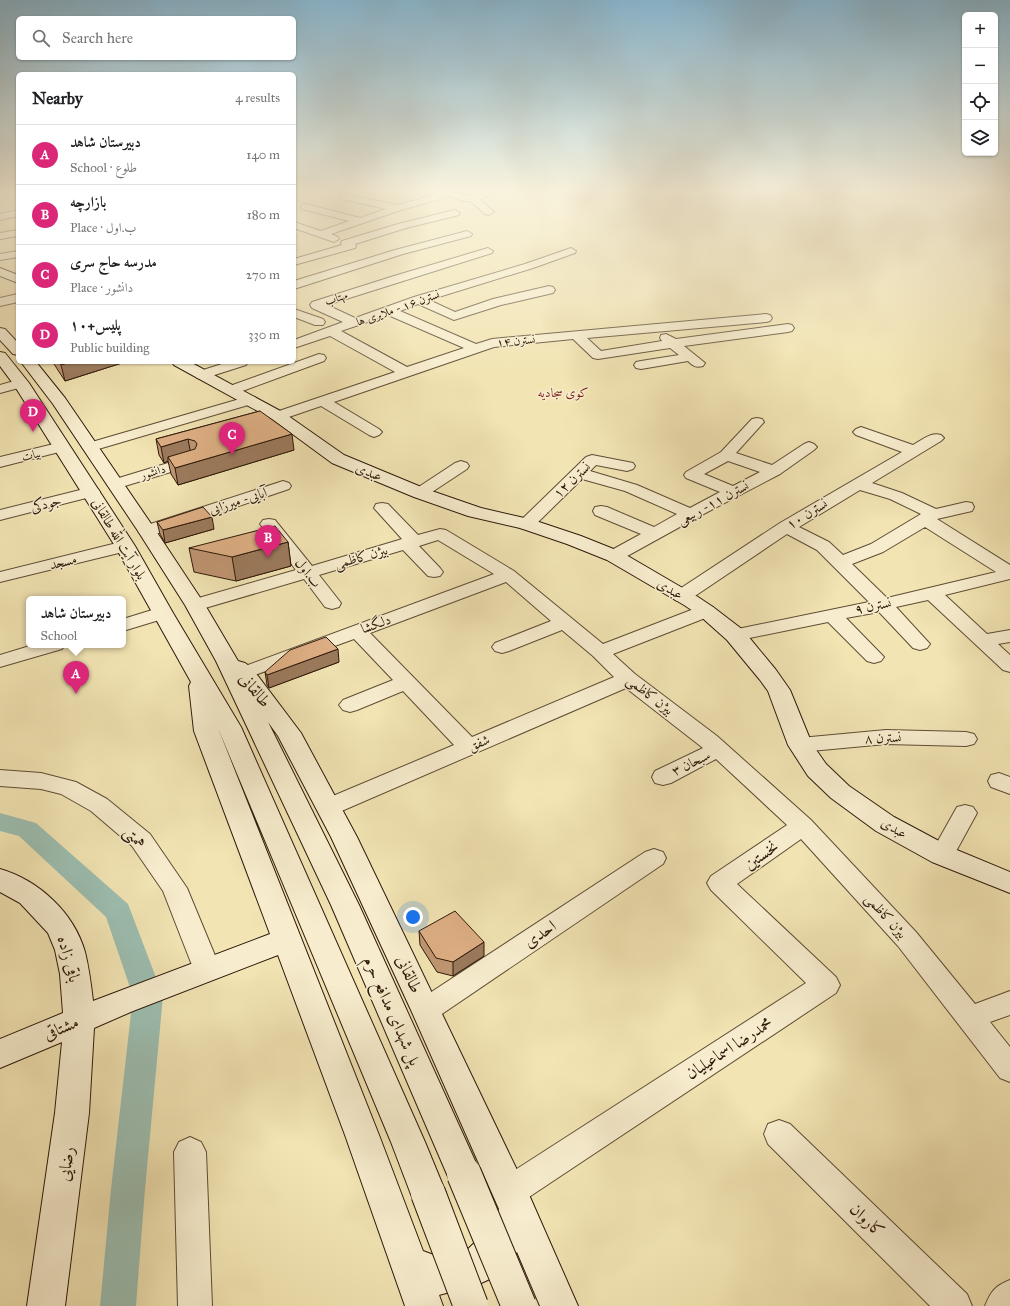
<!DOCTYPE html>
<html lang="en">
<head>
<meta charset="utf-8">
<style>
  body { margin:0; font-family:"IM FELL Great Primer",Amiri,serif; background:#f6f6f6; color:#202124 }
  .controls { position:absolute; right:12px; top:12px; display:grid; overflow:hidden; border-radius:6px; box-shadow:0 1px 3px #0004 }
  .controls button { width:36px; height:36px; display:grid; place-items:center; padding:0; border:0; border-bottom:1px solid #e0e0e0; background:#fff; color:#202124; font:20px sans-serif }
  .you { position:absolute; left:413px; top:917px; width:14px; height:14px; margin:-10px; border:3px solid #fff; border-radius:50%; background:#1a73e8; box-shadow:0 0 0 6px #1a73e833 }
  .badge { display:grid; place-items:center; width:26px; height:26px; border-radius:50%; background:#db2777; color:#fff; font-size:13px; font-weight:700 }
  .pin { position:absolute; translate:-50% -33px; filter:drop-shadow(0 1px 2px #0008) }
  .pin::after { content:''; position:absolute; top:21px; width:14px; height:12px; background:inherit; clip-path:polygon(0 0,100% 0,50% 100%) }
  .popup { position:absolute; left:26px; top:596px; width:100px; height:52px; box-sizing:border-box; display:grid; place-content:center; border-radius:6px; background:#fff; filter:drop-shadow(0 1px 3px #0005); font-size:13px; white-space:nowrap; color:#757577 }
  .popup b { font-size:15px; color:#202124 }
  .popup::after { content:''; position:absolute; left:50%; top:100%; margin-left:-8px; border:8px solid transparent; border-top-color:#fff }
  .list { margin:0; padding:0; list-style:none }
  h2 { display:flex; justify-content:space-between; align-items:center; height:52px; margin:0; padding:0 16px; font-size:17px }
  h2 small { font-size:13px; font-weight:400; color:#757577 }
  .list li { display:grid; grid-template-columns:26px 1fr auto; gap:12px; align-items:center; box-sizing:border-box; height:60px; padding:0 16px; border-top:1px solid #e0e0e0 }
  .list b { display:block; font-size:15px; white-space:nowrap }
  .list p { margin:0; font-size:13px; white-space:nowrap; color:#757577 }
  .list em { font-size:13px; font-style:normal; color:#757577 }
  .icon { flex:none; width:22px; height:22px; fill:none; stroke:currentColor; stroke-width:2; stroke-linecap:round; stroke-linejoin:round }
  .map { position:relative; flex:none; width:1010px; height:1306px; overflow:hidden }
  .search { position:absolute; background:#fff; box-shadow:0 1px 3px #0004; left:16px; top:16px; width:280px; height:44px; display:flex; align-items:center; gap:10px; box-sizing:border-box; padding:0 14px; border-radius:6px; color:#757577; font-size:15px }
  .panel { position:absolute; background:#fff; box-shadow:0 1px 3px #0004; left:16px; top:72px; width:280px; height:292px; border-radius:6px }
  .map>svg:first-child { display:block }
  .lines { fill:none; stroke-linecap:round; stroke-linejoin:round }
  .canal { fill:#9cbeb1; fill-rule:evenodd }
  .street-casing { stroke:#5e4c34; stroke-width:2 }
  .secondary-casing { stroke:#2d190a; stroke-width:2 }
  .street { fill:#f7edce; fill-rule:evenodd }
  .secondary { fill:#f7edce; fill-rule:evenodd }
  .secondary-bridge-casing { stroke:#2d190a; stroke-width:36; stroke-linecap:butt }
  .secondary-bridge { stroke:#f7edce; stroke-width:34 }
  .wall { fill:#bf9672; stroke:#2d190a }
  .shaded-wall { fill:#9b7a5c; stroke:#2d190a }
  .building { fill:#deaf84; stroke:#2d190a }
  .labels { text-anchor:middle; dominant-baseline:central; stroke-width:3; stroke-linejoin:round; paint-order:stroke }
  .far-street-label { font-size:12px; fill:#2d190a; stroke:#f7edce }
  .far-neighbourhood-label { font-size:13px; fill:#7a1f14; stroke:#f7edce }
  .street-label { font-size:14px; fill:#2d190a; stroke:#f7edce }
  .near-street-label { font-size:17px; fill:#2d190a; stroke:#f7edce }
</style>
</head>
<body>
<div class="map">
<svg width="1010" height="1306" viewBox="0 0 1010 1306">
  <rect width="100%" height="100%" fill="#f2e4b3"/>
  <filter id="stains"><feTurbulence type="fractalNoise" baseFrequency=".005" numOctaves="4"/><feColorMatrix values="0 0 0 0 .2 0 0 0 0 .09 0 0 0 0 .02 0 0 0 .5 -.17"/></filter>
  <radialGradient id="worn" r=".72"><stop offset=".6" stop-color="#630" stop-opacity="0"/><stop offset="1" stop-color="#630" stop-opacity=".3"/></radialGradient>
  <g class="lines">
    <path class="canal" d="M0,813L36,823L128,904L163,996L145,1189L136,1306H100L111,1189L133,996L106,917L19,836L0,831Z"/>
    <defs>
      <g id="street">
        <path d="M438,191H452L467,196L487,191L490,192L492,194L490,196L479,199L494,212L489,215L485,214L470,201H464L446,195L437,200L401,210L331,234L338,237L339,239L334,242L294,228V222L321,231L349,221L302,209L301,207L302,205L306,204L360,218L386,209L342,199L340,197L342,195L345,194L397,205L431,196Z"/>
        <path d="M18,210V216L0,220V214Z"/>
        <path d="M455,210L460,213L459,215L406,228L355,244L356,246L355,248L294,265V259L342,245L341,243L342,241L398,224Z"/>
        <path d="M18,230V236L0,239V233Z"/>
        <path d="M467,231L472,234L471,236L403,254L294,289V281L395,250Z"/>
        <path d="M488,248L493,251L492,253L327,305L355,318L414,297L525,264L571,248L576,251L575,253L533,268L429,300L455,312L493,299L549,286L553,287L555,290L553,293L501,305L454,320L418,304L400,311L476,344L492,339L766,314L770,315L772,318L770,321L766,322L587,338L601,351L662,341L660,338L661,335L666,334L676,339L788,324L792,325L794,328L792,331L788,332L684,346L705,363L703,366C696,368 693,366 688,361L641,369L636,368L634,365L636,362L641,361L679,355L670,348L598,359L593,358L573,339L494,347L334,402L379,429L382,432L379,435L374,437L369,435L321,406L283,419L278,420L273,419L271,416L273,413L395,372L330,336L294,348V340L343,322L312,308L310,305L312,302L394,276ZM388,315L464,348L407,367L341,331Z"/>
        <path d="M18,251V257L0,260V254Z"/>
        <path d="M18,294V302L0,306V298Z"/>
        <path d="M294,309L323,319L325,322L323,325H315L294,317Z"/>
        <path d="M319,354L324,355L326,358L324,361L237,393L232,394L227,393L225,390L227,387Z"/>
        <path d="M228,362H248L246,365L202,379L197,378L195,375L197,372Z"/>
        <path d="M21,379L26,380L28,383L26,386L0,393V385Z"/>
        <path d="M250,396L255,397L257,400L255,403L95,450L90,452L85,450L82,447L85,444Z"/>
        <path d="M757,418L762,419L764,422L736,453L772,465L804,444L809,442L814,444L817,447L814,450L780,474L696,518L620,560L614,561L608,560L605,556L608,552L641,534L595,515L593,511L595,507L601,506L607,507L654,527L677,514L625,491L582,479L532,528L526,529L520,528L517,524L586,457L592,455L633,463L635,466L633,469L627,471L596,465L590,471L637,485L690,508L720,492L686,478L684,475L686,472L721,452L752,419ZM728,461L760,472L733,486L704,474Z"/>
        <path d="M861,427L913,445C922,440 931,432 941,435L944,438L941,441L872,483L902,493L936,509L966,502L972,503L974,507L972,511L937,519L1010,565V579L945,595L987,634L1010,630V642L998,644L1010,655V672L1003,670L928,600L896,607L930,644L927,648L920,650L913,648L879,612L846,618L884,657L881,661L874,663L867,661L828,622L735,641L728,639L725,635L728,631L869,602L817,550L787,534L689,600L682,602L675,600L673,596L675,592L780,523L902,452L856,435L853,432L856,429ZM860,490L890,499L921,514L871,544L843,555L829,542L799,527ZM925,527L996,572L887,598L852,564L883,552Z"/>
        <path d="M62,442L67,444L70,447L67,450L0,467V457Z"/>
        <path d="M191,456L197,458L199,461L197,464L115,489L109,487L107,484L109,481Z"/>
        <path d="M461,461L467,463L469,466L467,469L426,496L420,498L414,496L412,493L414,490L455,463Z"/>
        <path d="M283,481L289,483L291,486L289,489L153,535L147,536L141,535L138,531L141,527Z"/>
        <path d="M92,487L98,489L100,492L98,495L0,520V510Z"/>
        <path d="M382,503L388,504L418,535L440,529L446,530L514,571L603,644L699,607L706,605L713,607L716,611L713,615L613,654L635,674L717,736L811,820L916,932L975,1004L1010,991V1015L990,1022L1010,1047V1082L1000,1078L898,946L801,839L737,884L836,977L840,985L836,993L520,1203L509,1208L498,1203L493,1192L498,1181L806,983L711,890L707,883L711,876L787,825L716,759L671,783L663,785L655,783L652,777L655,771L703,748L626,688L337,813L329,815L321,813L317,807L321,801L454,745L403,691L357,710L350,712L343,710L339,705L343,700L393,680L354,639L244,679L237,677L234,673L237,669L494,574L438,540L419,546L440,568L443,572L440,576L434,577L428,576L403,550L319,575L341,603L339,607L332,609L325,607L304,579L195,611L188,609L186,605L188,601L296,570L260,524L263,520L269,519L275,520L312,566L399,540L402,539L374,508L376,504ZM506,582L551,621L495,643L492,647L495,651L502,653L509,651L562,630L593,656L614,677L472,737L370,633Z"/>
        <path d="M125,541L131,542L134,546L131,550L0,582V572Z"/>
        <path d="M162,607L169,609L172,613L169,617L123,631V619Z"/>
        <path d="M33,645H65L62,649L0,667V655Z"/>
        <path d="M886,730L966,732L974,734L977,739L974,744L966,746L886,744L800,752L792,750L789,745L792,740L800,738Z"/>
        <path d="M0,770L41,773L76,782L107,799L150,834L187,888L221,970L217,978L207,981L197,978L163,891L132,846L91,811L61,794L41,789L0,786Z"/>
        <path d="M999,773L1010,777V794L991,787L988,781L991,775Z"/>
        <path d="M965,805L973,807L977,813L954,855L951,861L942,864L933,861L930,855L957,807Z"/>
        <path d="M654,849L663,852L666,858L663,864L436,1018L426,1022L416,1018L412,1010L416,1002L645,852Z"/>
        <path d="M779,1120L790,1124L967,1294L972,1306H930L768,1144L764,1134L768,1124Z"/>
        <path d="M190,1137L201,1142L206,1152L212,1306H178L174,1152L179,1142Z"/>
        <path d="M1010,1280V1306H985C991,1291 995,1286 1010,1280Z"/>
      </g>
      <g id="secondary">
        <path d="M0,268L18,275V283L0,276Z"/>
        <path d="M0,328L5,329L18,343V355L13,354L0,340Z"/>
        <path d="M0,352L5,353L29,383L135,546L173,613L241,727L425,1142L446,1193L441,1205L428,1210L415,1205L391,1142L218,728L379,1135L423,1251L439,1257L468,1249L494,1224L499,1209L411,1010L331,837L278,736L268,722L359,905L481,1174L476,1186L464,1191L452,1186L331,905L216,661L185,605L138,531L53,404L21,362H36L65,398L156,531L205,605L238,661L245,663L252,668L301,733L357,837L530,1197L578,1306H540L517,1252L492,1278L479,1284L439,1295L443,1306H405L345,1135L278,955L133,1011L94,1028L89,1113L65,1306H27L55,1113L62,1042L0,1068V1039L63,1013L60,974L55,950L48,933L20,903L0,892V869C38,880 74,912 85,952C89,968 91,984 93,1001L270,934L194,731L189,686L191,682L115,546L14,385L0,366Z"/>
        <path d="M172,362H190L284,413L344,455L426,489L481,508L533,520L581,536L621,552L698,597L713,607L743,630L776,670L790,690L812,744L826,764L849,786L894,817L952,848L1010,872V893L932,862L876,831L831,798L808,776L788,745L768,691L760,680L727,640L699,615L684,605L607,560L567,544L520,528L468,516L414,497L332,463L272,419L174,365Z"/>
      </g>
    </defs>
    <use href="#street" class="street-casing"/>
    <use href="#secondary" class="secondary-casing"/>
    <use href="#street" class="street"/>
    <use href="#secondary" class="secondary"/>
    <defs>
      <g id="secondary-bridge">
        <path d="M464,1174L519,1306"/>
        <path d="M428,1193L471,1306"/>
      </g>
    </defs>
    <use href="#secondary-bridge" class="secondary-bridge-casing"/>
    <use href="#secondary-bridge" class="secondary-bridge"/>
  </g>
  <g class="wall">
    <path d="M53,362H125L65,381L54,364Z"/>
    <path d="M260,411L294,450L178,485L171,474L168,461L164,463L159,455L156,439Z"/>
    <path d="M157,522L214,529L165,543L160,534Z"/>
    <path d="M288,542L291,566L236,581L194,572L189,548Z"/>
    <path d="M339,662L269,688L267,685L265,672Z"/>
    <path d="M419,931L484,956L453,976L437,972L420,945Z"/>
  </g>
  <g class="shaded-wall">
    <path d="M70,362H125L65,381L61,365Z"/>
    <path d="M292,434L294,450L178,485L175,468Z"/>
    <path d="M188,439L191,455L168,457V461L164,463L161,447Z"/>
    <path d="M212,517L214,529L165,543L163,530Z"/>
    <path d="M288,542L291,566L236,581L232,557Z"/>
    <path d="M338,649L339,662L269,688L267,675Z"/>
    <path d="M484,942V956L453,976V962Z"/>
  </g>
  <g class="building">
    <path d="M59,362H70L61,365Z"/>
    <path d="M260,411L292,434L175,468L168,457L195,449L197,444L195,441L188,439L161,447L156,439Z"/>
    <path d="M203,507L212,517L163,530L157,522Z"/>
    <path d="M275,526L288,542L232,557L189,548Z"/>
    <path d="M326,637L338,649L267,675L265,672L290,650Z"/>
    <path d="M455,911L484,942L453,962L436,958L419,931Z"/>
  </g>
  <linearGradient id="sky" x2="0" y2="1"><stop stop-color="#89b8d2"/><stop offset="0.51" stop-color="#f9f3dd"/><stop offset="1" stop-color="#f9f3dd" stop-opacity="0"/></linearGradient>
  <rect width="1010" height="374" fill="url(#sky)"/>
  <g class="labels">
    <g class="far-street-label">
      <text transform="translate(336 298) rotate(-18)">مهتاب</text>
      <text transform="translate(398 308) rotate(-19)">نسترن ۱۶ - ملایری ها</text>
      <text transform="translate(516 341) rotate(-5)">نسترن ۱۴</text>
      <text transform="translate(31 455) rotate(-14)">بیات</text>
      <text transform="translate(153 472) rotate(-16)">دانشور</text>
    </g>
    <g class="far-neighbourhood-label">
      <text x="563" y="393">کوی سجادیه</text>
    </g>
    <g class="street-label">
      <text transform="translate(369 472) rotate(22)">عبدی</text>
      <text transform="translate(572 480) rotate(-43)">نسترن ۱۲</text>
      <text transform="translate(238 501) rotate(-18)">آبایی- میرزایی</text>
      <text transform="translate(713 503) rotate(-28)">نسترن ۱۱- ربیعی</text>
      <text transform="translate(46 504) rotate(-14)">جودکی</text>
      <text transform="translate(807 514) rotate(-31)">نسترن ۱۰</text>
      <text transform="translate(119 539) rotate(59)">بلوار آیت الله طالقانی</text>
      <text transform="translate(361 557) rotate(-16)">بیژن کاظمی</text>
      <text transform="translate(63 562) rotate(-14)">مسجد</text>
      <text transform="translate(308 573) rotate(51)">ب.اول</text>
      <text transform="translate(670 589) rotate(30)">عبدی</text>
      <text transform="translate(873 606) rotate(-11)">نسترن ۹</text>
      <text transform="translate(376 624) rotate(-20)">دلگشا</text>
      <text transform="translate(650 695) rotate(38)">بیژن کاظمی</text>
      <text transform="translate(883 738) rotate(-2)">نسترن ۸</text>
      <text transform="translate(479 743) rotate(-23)">شفق</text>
      <text transform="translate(691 763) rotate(-26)">سبحان ۳</text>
      <text transform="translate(894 828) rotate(30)">عبدی</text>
      <text transform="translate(886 916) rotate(48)">بیژن کاظمی</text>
    </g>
    <g class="near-street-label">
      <text transform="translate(255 690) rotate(50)">طالقانی</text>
      <text transform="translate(135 837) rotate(46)">همتی</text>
      <text transform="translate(761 855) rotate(-35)">نخستین</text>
      <text transform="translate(540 934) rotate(-34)">احدی</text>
      <text transform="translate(69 959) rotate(75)">باقی زاده</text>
      <text transform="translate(409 974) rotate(65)">طالقانی</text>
      <text transform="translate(392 1011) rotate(66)">پل شهدای مدافع حرم</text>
      <text transform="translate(61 1028) rotate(-23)">مشتاقی</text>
      <text transform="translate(729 1048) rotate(-33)">محمدرضا اسماعیلیان</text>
      <text transform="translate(66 1164) rotate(-82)">رضایی</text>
      <text transform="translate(867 1220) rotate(44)">کاروان</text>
    </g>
  </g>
  <rect width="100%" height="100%" filter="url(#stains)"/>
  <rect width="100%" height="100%" fill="url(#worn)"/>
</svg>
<div class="controls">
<button>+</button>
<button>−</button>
<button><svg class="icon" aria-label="locate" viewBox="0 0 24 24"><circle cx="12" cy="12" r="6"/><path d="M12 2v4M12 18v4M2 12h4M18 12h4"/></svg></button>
<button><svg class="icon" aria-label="layers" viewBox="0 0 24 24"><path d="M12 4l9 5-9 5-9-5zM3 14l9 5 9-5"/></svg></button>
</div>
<div class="you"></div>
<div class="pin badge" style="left:76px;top:694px">A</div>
<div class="popup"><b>دبیرستان شاهد</b>School</div>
<div class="pin badge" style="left:268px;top:558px">B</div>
<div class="pin badge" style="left:232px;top:455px">C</div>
<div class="pin badge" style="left:33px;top:432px">D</div>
<div class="search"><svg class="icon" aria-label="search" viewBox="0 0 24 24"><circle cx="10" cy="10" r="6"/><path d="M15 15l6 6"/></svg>Search here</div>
<section class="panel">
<h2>Nearby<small>4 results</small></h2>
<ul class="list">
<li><span class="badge">A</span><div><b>دبیرستان شاهد</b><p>School · طلوع</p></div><em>140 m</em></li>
<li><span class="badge">B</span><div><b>بازارچه</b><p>Place · ب.اول</p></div><em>180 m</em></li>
<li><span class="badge">C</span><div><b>مدرسه حاج سری</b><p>Place · دانشور</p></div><em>270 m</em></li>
<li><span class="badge">D</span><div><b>پلیس+۱۰</b><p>Public building</p></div><em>330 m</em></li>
</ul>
</section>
</div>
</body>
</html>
